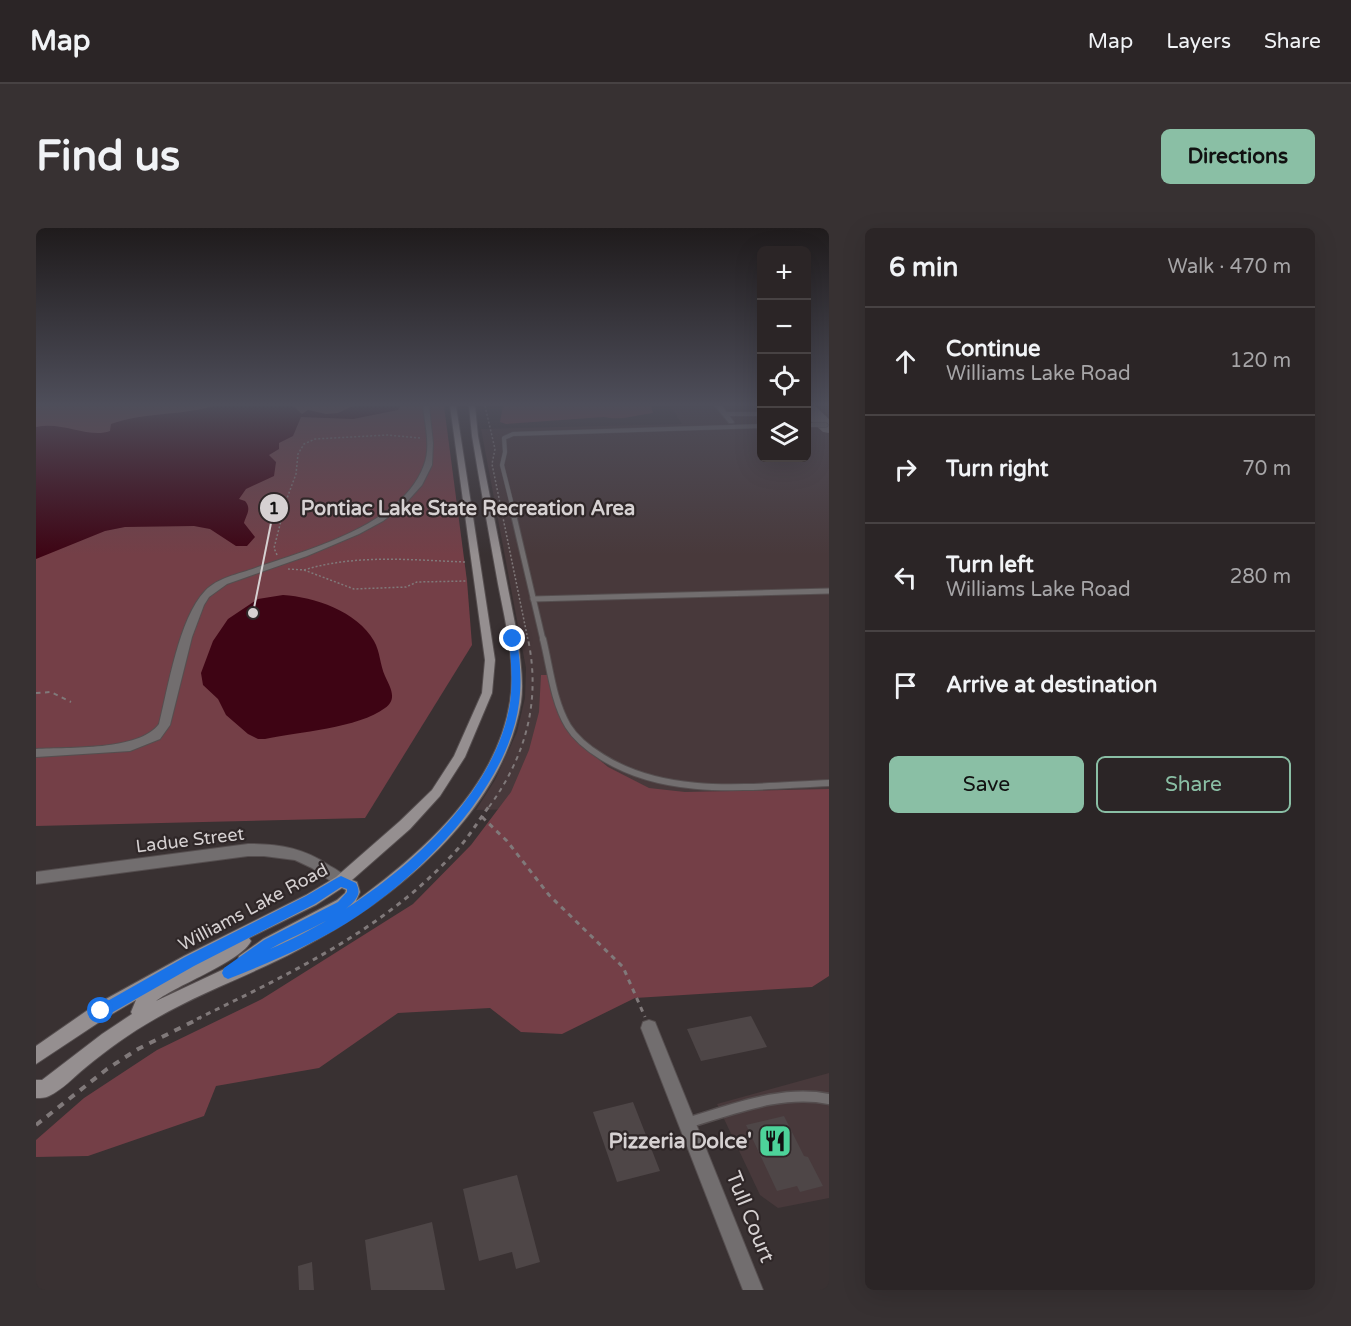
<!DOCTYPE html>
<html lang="en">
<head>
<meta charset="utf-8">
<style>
  body { margin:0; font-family:"Varela Round",sans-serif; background:#373132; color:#f1f3f6 }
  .controls { position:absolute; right:18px; top:18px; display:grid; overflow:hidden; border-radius:9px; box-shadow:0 6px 24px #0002 }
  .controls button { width:54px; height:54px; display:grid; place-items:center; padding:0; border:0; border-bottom:2px solid #474243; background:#2b2526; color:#f1f3f6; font:30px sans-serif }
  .stop { position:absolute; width:18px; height:18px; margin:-14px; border:4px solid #1a73e8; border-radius:50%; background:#fff }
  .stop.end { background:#1a73e8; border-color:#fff; box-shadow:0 2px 6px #0008 }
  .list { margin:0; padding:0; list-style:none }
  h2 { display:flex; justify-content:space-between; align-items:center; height:78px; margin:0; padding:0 24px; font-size:26px }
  h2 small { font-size:20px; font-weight:400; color:#a6a5a7 }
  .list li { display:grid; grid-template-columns:39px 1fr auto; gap:18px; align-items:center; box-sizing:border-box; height:108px; padding:0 24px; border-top:2px solid #474243 }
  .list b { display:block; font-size:22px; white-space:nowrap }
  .list p { margin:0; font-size:20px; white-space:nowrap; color:#a6a5a7 }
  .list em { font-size:20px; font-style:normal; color:#a6a5a7 }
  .actions { display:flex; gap:12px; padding:18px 24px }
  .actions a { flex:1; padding:14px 0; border:2px solid #8abfa5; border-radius:9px; text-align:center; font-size:21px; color:#8abfa5 }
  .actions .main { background:#8abfa5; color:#111 }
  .icon { flex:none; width:33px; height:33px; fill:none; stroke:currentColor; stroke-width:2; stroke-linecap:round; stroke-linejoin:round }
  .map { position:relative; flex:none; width:793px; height:1062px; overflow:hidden; border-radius:9px }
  header { display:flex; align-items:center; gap:36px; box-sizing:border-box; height:84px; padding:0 30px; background:#2b2526; border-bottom:2px solid #474243 }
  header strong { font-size:28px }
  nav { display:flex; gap:33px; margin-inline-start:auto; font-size:21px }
  .intro { display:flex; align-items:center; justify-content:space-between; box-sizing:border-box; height:144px; padding:0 36px }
  h1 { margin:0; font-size:42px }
  .button { padding:15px 27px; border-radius:9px; background:#8abfa5; color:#111; font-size:21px; font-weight:700 }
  main { display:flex; gap:36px; padding:0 36px }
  aside { flex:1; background:#2b2526; border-radius:9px; box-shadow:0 6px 24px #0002 }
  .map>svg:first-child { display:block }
  .built { fill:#48393b }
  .green { fill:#743f47 }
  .water { fill:#3e0414 }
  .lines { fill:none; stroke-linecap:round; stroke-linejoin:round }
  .taxiway { fill:#7d7678; fill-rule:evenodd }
  .building { fill:#4e4647 }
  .service-far3-casing { stroke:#554e4f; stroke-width:5 }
  .service-far2-casing { stroke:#554e4f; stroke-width:7 }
  .service-far1-casing { stroke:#554e4f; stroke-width:8 }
  .service-casing { stroke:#554e4f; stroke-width:13 }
  .minor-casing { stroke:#554e4f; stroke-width:2 }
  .secondary-casing { stroke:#554e4f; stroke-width:2 }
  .path-far3 { stroke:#80797a; stroke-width:1.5; stroke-dasharray:2 2; stroke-linecap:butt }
  .path-far2 { stroke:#80797a; stroke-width:2; stroke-dasharray:4.5 4.5; stroke-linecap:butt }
  .path-far1 { stroke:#80797a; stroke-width:3; stroke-dasharray:5 5; stroke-linecap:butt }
  .path { stroke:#80797a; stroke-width:4; stroke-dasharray:7 7; stroke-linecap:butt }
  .service-far3 { stroke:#726e6f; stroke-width:4 }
  .service-far2 { stroke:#726e6f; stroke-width:5 }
  .service-far1 { stroke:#726e6f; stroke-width:6 }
  .service { stroke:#726e6f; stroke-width:10 }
  .minor { fill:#726e6f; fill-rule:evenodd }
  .secondary { fill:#958f90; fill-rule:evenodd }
  .route { fill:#1a73e8 }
  .labels { text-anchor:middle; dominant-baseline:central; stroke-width:4.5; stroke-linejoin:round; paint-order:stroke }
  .street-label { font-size:18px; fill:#d6d1d2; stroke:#2f2728 }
  .near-poi-label { font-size:21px; font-weight:bold; fill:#d6d1d2; stroke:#2f2728; text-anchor:end }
  .near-street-label { font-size:21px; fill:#d6d1d2; stroke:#2f2728 }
  .leader { fill:none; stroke:#d6d1d2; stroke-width:2 }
  .callout-dot { fill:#d6d1d2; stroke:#2f2728; stroke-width:2 }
  .mark-label { font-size:18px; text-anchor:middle; font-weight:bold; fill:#111 }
  .callout-label { font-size:20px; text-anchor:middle; font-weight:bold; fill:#d6d1d2; stroke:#2f2728; stroke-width:4.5; stroke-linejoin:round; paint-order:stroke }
</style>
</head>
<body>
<header>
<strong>Map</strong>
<nav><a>Map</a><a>Layers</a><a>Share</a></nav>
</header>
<div class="intro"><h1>Find us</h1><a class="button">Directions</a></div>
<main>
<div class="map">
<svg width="793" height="1062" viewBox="0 0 793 1062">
  <rect width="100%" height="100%" fill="#393132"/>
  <g class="built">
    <path d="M634,178H725L726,230H770L771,178H793V573L440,582L459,552L481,504L489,470L490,440L445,201L646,196Z"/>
    <path d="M793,845V970L742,980L724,967L681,876Z"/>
  </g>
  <g class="green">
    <path d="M0,178H408L431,353L436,417L329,590L0,598Z"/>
    <path d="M467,178H615L617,185C600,187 585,193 568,189L470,196L464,194Z"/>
    <path d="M505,447H516L538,511L572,539L613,560L649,564L793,561V748L776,759L599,770L526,806L485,804L454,780L362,785L283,840L180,858L168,888L52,928L0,929V912L48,870L121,822L226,771L377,676L435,617L475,564L493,522L503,484Z"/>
  </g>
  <g class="water">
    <path d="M178,178H257L266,186L272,182L290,186L302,185L317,178H364L362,182L317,191L265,189L257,208L243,215V221L233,227L240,234L238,248L210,261L203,271L209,273C216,281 210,287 208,295L219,309L211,318H200L174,301L158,298L89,299L69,303L0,331V199C27,193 53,211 74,203L75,196C108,184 144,188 178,178Z"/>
    <path d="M247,367C278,369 321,383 338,413C344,423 344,437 349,448C354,459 362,471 349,480C323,500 261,504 229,511H222L212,506L190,487L182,471L167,457L165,445L177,413L192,391L222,371Z"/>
  </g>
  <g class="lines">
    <path class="taxiway" d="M770,178H779L793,191V205L787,204L770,189Z"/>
  </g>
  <g class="building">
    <path d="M715,788L731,819L665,833L651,801Z"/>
    <path d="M597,874L624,943L581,954L557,884Z"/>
    <path d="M748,888L768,928L772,929L787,958L764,964L761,958L741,963L710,897Z"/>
    <path d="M481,947L504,1034L480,1041L476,1024L443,1033L427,961Z"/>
    <path d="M396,994L409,1062H335L329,1012Z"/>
    <path d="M276,1034L278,1062H263L262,1038Z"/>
  </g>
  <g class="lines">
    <defs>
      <g id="service-far3">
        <path d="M689,186H726"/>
        <path d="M770,197H790"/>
        <path d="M477,281L466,237L469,224L468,210L477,206L726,198"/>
      </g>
      <g id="service-far2">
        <path d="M476,280L507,412"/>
        <path d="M497,371L793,363"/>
      </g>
      <path id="service-far1" d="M507,411C514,439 517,473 532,498C540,511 553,521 566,529C633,571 717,558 793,555"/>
      <path id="service" d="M651,895C696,882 746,861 793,871"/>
      <g id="minor">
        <path d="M387,178H393L397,215L396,237L386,257L368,277L347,293L323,306L271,328L191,356L173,369L168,377L156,409L134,497L124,511L94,523L0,529V521C33,519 103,523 123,496C132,460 143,390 169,363C182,349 204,346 222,339C275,321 367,296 388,237C395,219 389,197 387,178Z"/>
        <path d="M679,178H686L698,194L697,195H693Z"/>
        <path d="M212,616C243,616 268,620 294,638C301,642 309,646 312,653L310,657L305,659L300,657L276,640L259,632L228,628H212L0,656V644Z"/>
        <path d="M613,792L619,794L727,1062H707L605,800L607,794Z"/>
      </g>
      <path id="secondary" d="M414,178H420L459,432L456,465L429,529L404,568L374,601L316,652L321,654L324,664L320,673C387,624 461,559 474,473C480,434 469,393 462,356C453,306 444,257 436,208L433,178H439L442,208L482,411C484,432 488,454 485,474C467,585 356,674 262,722C215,747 165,764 119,791C94,805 71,822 49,840C38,849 26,862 13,868C9,870 5,870 0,870V852H6L66,806L96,786L95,784L100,772L71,789L0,836V818L59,777L148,728L270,667L300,649L364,593L396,562L418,528L446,465L449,432ZM306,660L310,662L309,665L301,672L227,711L203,728L201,735L120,773C141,757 206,733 215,713L213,710L280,677Z"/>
    </defs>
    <use href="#service-far3" class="service-far3-casing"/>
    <use href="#service-far2" class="service-far2-casing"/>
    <use href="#service-far1" class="service-far1-casing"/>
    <use href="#service" class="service-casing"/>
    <use href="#minor" class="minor-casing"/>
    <use href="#secondary" class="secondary-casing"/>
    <g class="path-far3">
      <path d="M449,178L459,221L456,236L492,412"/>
      <path d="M241,327L238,320L250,273L260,246L262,226L268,216L279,211L351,207L384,210"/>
      <path d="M252,341L268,342L318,361L370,359L381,354L431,353"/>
      <path d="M268,342C320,326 375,332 429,334"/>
    </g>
    <g class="path-far2">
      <path d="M0,465L15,464L35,474"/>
      <path d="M453,579C490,528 505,473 492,411"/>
    </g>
    <g class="path-far1">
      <path d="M446,589L471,613L513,667L587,739L609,789"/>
      <path d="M161,791C253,746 348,702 418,625C432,611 442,593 454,577"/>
    </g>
    <path class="path" d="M0,897L71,841L102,821L164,790"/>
    <use href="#service-far3" class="service-far3"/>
    <use href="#service-far2" class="service-far2"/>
    <use href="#service-far1" class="service-far1"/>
    <use href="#service" class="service"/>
    <use href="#minor" class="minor"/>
    <use href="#secondary" class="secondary"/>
  </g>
  <linearGradient id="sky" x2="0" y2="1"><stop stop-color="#1f1b1c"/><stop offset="0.54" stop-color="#4e4e5a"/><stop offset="1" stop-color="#4e4e5a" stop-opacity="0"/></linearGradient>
  <rect width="793" height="327" fill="url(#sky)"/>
  <path class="route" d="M477,409L481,411C484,432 486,453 483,475C473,556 389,643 323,687C283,714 237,733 192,751L188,749L186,745L188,740L228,712L302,674L311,664V661L305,659L279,676L158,738L70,788L65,790L61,788L59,783L61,779L149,729L270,668L301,650L305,648L320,655C322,659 324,664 321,669C312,687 254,709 234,721C329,682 458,582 474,475C477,454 475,432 473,411Z"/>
  <defs>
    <symbol id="restaurant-square" viewBox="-11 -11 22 22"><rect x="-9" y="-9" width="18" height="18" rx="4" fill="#4dd39a" stroke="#2f2728"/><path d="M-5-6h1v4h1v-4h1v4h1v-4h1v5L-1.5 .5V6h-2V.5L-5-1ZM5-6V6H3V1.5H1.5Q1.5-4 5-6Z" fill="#111"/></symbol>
  </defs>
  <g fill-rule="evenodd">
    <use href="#restaurant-square" x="720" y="894" width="38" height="38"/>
  </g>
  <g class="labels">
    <g class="street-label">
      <text transform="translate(154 612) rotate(-7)">Ladue Street</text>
      <text transform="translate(217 679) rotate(-28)">Williams Lake Road</text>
    </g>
    <g class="near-poi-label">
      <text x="716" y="913">Pizzeria Dolce'</text>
    </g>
    <g class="near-street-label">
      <text transform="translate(714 989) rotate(68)">Tull Court</text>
    </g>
  </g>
  <path class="leader" d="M217 385L238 280"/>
  <g class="callout-dot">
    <circle cx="217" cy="385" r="6"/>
    <circle cx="238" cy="280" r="15"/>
  </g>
  <g class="mark-label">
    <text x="238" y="286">1</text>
  </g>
  <g class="callout-label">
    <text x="432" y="287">Pontiac Lake State Recreation Area</text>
  </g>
</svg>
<div class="controls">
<button>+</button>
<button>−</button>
<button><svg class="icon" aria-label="locate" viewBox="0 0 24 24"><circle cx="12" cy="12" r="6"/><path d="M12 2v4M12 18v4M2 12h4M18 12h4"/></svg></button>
<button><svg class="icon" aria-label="layers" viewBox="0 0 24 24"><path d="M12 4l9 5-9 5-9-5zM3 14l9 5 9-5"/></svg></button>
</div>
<div class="stop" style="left:65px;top:783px"></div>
<div class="stop end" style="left:477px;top:411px"></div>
</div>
<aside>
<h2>6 min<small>Walk · 470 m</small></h2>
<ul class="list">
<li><svg class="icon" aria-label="ahead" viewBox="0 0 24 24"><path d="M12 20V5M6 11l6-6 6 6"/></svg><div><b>Continue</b><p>Williams Lake Road</p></div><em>120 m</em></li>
<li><svg class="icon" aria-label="right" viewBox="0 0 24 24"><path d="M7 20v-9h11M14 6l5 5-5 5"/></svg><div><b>Turn right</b></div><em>70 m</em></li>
<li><svg class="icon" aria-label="left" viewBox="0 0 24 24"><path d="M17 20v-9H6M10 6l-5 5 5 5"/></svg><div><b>Turn left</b><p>Williams Lake Road</p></div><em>280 m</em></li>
<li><svg class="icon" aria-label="arrive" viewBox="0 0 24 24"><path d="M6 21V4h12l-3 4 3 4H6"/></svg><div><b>Arrive at destination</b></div></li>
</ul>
<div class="actions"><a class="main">Save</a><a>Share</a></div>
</aside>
</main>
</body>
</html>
